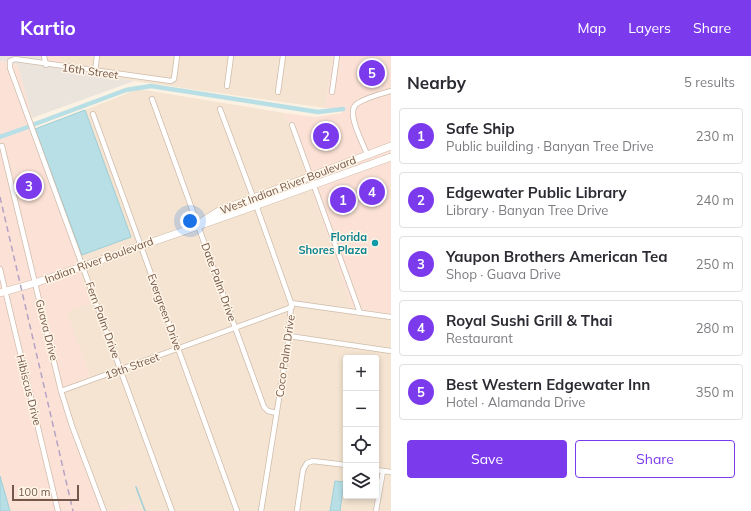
<!DOCTYPE html>
<html lang="en">
<head>
<meta charset="utf-8">
<style>
  body { margin:0; font-family:Mulish,sans-serif; background:#f2f2f3; color:#2b2b33 }
  .controls { position:absolute; right:12px; bottom:12px; display:grid; overflow:hidden; border-radius:4px; box-shadow:0 2px 6px #0003 }
  .controls button { width:36px; height:36px; display:grid; place-items:center; padding:0; border:0; border-bottom:1px solid #e1e1e2; background:#fff; color:#2b2b33; font:20px sans-serif }
  .scale { position:absolute; left:12px; bottom:10px; width:67px; box-sizing:border-box; padding-left:4px; border:2px solid #745849; border-top:0; font-size:11px; line-height:14px; white-space:nowrap; color:#745849; -webkit-text-stroke:3px #fff6e9; paint-order:stroke }
  .you { position:absolute; left:190px; top:165px; width:14px; height:14px; margin:-10px; border:3px solid #fff; border-radius:50%; background:#1a73e8; box-shadow:0 0 0 6px #1a73e833 }
  .badge { display:grid; place-items:center; width:26px; height:26px; border-radius:50%; background:#7c3aed; color:#fff; font-size:13px; font-weight:700 }
  .pin { position:absolute; translate:-50% -50%; border:2px solid #fff; box-shadow:0 1px 4px #0006 }
  .list { margin:0; padding:0; list-style:none }
  h2 { display:flex; justify-content:space-between; align-items:center; height:52px; margin:0; padding:0 16px; font-size:17px }
  h2 small { font-size:13px; font-weight:400; color:#7c7c81 }
  .list li { display:grid; grid-template-columns:26px 1fr auto; gap:12px; align-items:center; box-sizing:border-box; height:56px; margin:0 8px 8px; padding:0 8px; border:1px solid #e1e1e2; border-radius:4px }
  .list b { display:block; font-size:15px; white-space:nowrap }
  .list p { margin:0; font-size:13px; white-space:nowrap; color:#7c7c81 }
  .list em { font-size:13px; font-style:normal; color:#7c7c81 }
  .actions { display:flex; gap:8px; padding:12px 16px }
  .actions a { flex:1; padding:9px 0; border:1px solid #7c3aed; border-radius:4px; text-align:center; font-size:14px; color:#7c3aed }
  .actions .main { background:#7c3aed; color:#fff }
  .icon { flex:none; width:22px; height:22px; fill:none; stroke:currentColor; stroke-width:2; stroke-linecap:round; stroke-linejoin:round }
  .map { position:relative; flex:none; width:391px; height:455px; overflow:hidden }
  header { display:flex; align-items:center; gap:24px; box-sizing:border-box; height:56px; padding:0 20px; background:#7c3aed; color:#fff }
  header strong { font-size:19px }
  nav { display:flex; gap:22px; margin-inline-start:auto; font-size:14px }
  main { display:flex }
  aside { flex:1; background:#fff }
  .map>svg:first-child { display:block }
  .residential { fill:#f4e4d1; fill-rule:evenodd }
  .commercial { fill:#fce2d6 }
  .industrial { fill:#ebe4dd }
  .water { fill:#b7dfe5; stroke:#9eced7 }
  .lines { fill:none; stroke-linecap:round; stroke-linejoin:round }
  .stream { stroke:#9eced7; stroke-width:1.5 }
  .canal { stroke:#b7dfe5; stroke-width:4.5 }
  .street-casing { stroke:#cfbcac; stroke-width:6 }
  .secondary-casing { stroke:#d2bca9; stroke-width:8 }
  .street { stroke:#fff; stroke-width:4.5 }
  .secondary { stroke:#fff; stroke-width:7 }
  .rail { stroke:#b5a2c5; stroke-width:1.5; stroke-dasharray:6 4; stroke-linecap:butt }
  .culture-dot { fill:#0f9aa8; stroke:#fff6e9; stroke-width:1.5 }
  .labels { text-anchor:middle; dominant-baseline:central; stroke-width:3; stroke-linejoin:round; paint-order:stroke }
  .street-label { font-size:11px; fill:#745849; stroke:#fff6e9 }
  .culture-label { font-size:11px; font-weight:bold; fill:#0d838f; stroke:#fff6e9; text-anchor:end }
</style>
</head>
<body>
<header>
<strong>Kartio</strong>
<nav><a>Map</a><a>Layers</a><a>Share</a></nav>
</header>
<main>
<div class="map">
<svg width="391" height="455" viewBox="0 0 391 455">
  <rect width="100%" height="100%" fill="#fcf2e3"/>
  <g class="residential">
    <path d="M62,0H333L325,52L134,25L61,11Z"/>
    <path d="M138,33L285,57L306,118L218,152L197,166L77,209L75,202L131,181L85,54Z"/>
    <path d="M308,123L309,127L213,162L220,157Z"/>
    <path d="M311,132L352,252L391,258V455H340L344,426L335,425L330,455H139L137,448L117,455H103L58,334L90,320L66,256L79,214ZM346,302H376V440H346Z"/>
  </g>
  <g class="commercial">
    <path d="M41,0H62L61,11L43,8Z"/>
    <path d="M333,0H391V87L306,118L285,57L315,61L342,57V53L325,52Z"/>
    <path d="M0,5L18,9L32,62L82,199L75,202L77,209L0,234Z"/>
    <path d="M391,92V98L309,127L308,123Z"/>
    <path d="M391,103V258L352,252L311,132Z"/>
    <path d="M79,214L91,247L67,256L90,320L58,334L103,455H10L0,420V239Z"/>
    <path d="M137,448L139,455H117Z"/>
  </g>
  <path class="industrial" d="M0,0H41L43,8L134,25L32,62L18,9L0,5Z"/>
  <g class="water">
    <path d="M85,54L131,181L82,199L35,73Z"/>
    <path d="M0,420L10,455H0Z"/>
    <path d="M335,425L344,426L340,455H330Z"/>
  </g>
  <g class="lines">
    <path class="stream" d="M136,431L145,455"/>
    <g class="canal">
      <path d="M35,68L126,34L151,30L318,56L343,53"/>
      <path d="M0,81L28,71"/>
    </g>
    <defs>
      <g id="street">
        <path d="M44,0L46,9"/>
        <path d="M95,15L97,0"/>
        <path d="M227,30L231,0"/>
        <path d="M278,36L283,0"/>
        <path d="M332,36L337,0"/>
        <path d="M152,43L264,351L268,355L277,357"/>
        <path d="M220,53L253,141"/>
        <path d="M93,58L237,455"/>
        <path d="M292,69L360,257"/>
        <path d="M2,90L61,335L72,370L104,455"/>
        <path d="M367,98C363,87 344,54 358,47C368,41 380,38 391,35"/>
        <path d="M256,149L291,247L289,280L261,455"/>
        <path d="M0,213L58,455"/>
        <path d="M291,247L391,261"/>
        <path d="M289,280L391,295"/>
        <path d="M61,335L292,251"/>
        <path d="M376,414L391,416"/>
        <path d="M172,455L10,12V5L15,3L171,25L174,23L177,0"/>
        <path d="M297,455L303,414L307,407L313,405L346,409"/>
        <path d="M376,455L383,415"/>
      </g>
      <g id="secondary">
        <path d="M203,165L219,155L391,90"/>
        <path d="M0,237L35,227L221,162L391,101"/>
      </g>
    </defs>
    <use href="#street" class="street-casing"/>
    <use href="#secondary" class="secondary-casing"/>
    <use href="#street" class="street"/>
    <use href="#secondary" class="secondary"/>
    <path class="rail" d="M0,141L73,455"/>
  </g>
  <circle class="culture-dot" cx="375" cy="187" r="4"/>
  <g class="labels">
    <g class="street-label">
      <text transform="translate(90 15) rotate(8)">16th Street</text>
      <text transform="translate(288 129) rotate(-21)">West Indian River Boulevard</text>
      <text transform="translate(99 204) rotate(-20)">Indian River Boulevard</text>
      <text transform="translate(219 226) rotate(70)">Date Palm Drive</text>
      <text transform="translate(165 256) rotate(70)">Evergreen Drive</text>
      <text transform="translate(103 264) rotate(70)">Fern Palm Drive</text>
      <text transform="translate(47 274) rotate(76)">Guava Drive</text>
      <text transform="translate(285 300) rotate(-82)">Coco Palm Drive</text>
      <text transform="translate(132 310) rotate(-20)">19th Street</text>
      <text transform="translate(29 334) rotate(76)">Hibiscus Drive</text>
    </g>
    <g class="culture-label">
      <text x="367" y="181">Florida<tspan x="367" dy="13">Shores Plaza</tspan></text>
    </g>
  </g>
</svg>
<div class="controls">
<button>+</button>
<button>−</button>
<button><svg class="icon" aria-label="locate" viewBox="0 0 24 24"><circle cx="12" cy="12" r="6"/><path d="M12 2v4M12 18v4M2 12h4M18 12h4"/></svg></button>
<button><svg class="icon" aria-label="layers" viewBox="0 0 24 24"><path d="M12 4l9 5-9 5-9-5zM3 14l9 5 9-5"/></svg></button>
</div>
<div class="scale">100 m</div>
<div class="you"></div>
<div class="pin badge" style="left:343px;top:144px">1</div>
<div class="pin badge" style="left:326px;top:80px">2</div>
<div class="pin badge" style="left:29px;top:130px">3</div>
<div class="pin badge" style="left:372px;top:136px">4</div>
<div class="pin badge" style="left:372px;top:17px">5</div>
</div>
<aside>
<h2>Nearby<small>5 results</small></h2>
<ul class="list">
<li><span class="badge">1</span><div><b>Safe Ship</b><p>Public building · Banyan Tree Drive</p></div><em>230 m</em></li>
<li><span class="badge">2</span><div><b>Edgewater Public Library</b><p>Library · Banyan Tree Drive</p></div><em>240 m</em></li>
<li><span class="badge">3</span><div><b>Yaupon Brothers American Tea</b><p>Shop · Guava Drive</p></div><em>250 m</em></li>
<li><span class="badge">4</span><div><b>Royal Sushi Grill &amp; Thai</b><p>Restaurant</p></div><em>280 m</em></li>
<li><span class="badge">5</span><div><b>Best Western Edgewater Inn</b><p>Hotel · Alamanda Drive</p></div><em>350 m</em></li>
</ul>
<div class="actions"><a class="main">Save</a><a>Share</a></div>
</aside>
</main>
</body>
</html>
